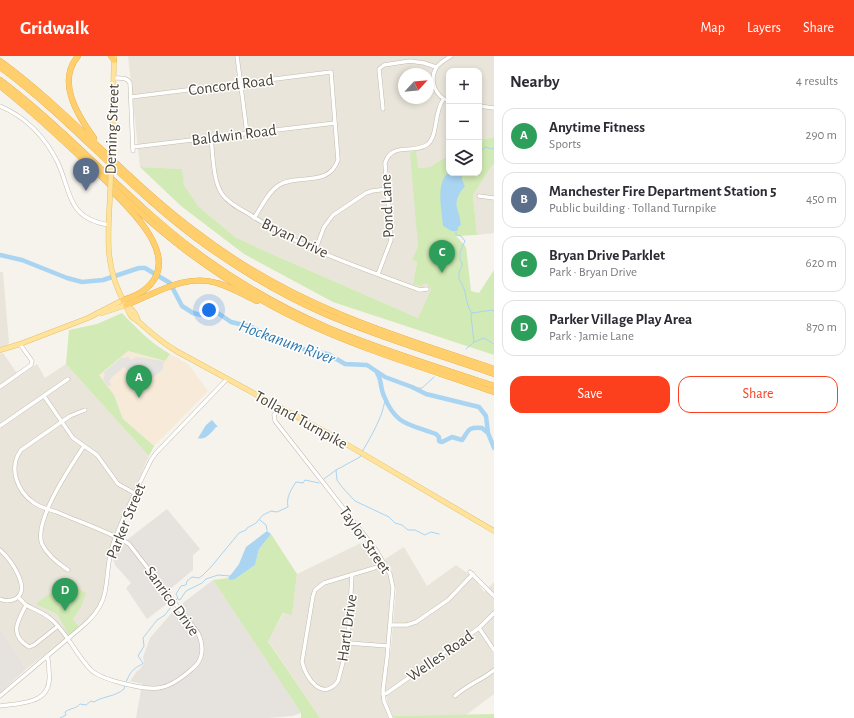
<!DOCTYPE html>
<html lang="en">
<head>
<meta charset="utf-8">
<style>
  body { margin:0; font-family:"Alegreya Sans",sans-serif; background:#f2f2f3; color:#2b2b33 }
  .controls { position:absolute; right:12px; top:12px; display:grid; overflow:hidden; border-radius:8px; box-shadow:0 2px 6px #0003 }
  .controls button { width:36px; height:36px; display:grid; place-items:center; padding:0; border:0; border-bottom:1px solid #e1e1e2; background:#fff; color:#2b2b33; font:20px sans-serif }
  .compass { position:absolute; left:398px; top:12px; width:36px; height:36px; border-radius:50%; background:#fff; box-shadow:0 2px 6px #0003; rotate:64deg }
  .you { position:absolute; left:209px; top:254px; width:14px; height:14px; margin:-10px; border:3px solid #fff; border-radius:50%; background:#1a73e8; box-shadow:0 0 0 6px #1a73e833 }
  .badge { display:grid; place-items:center; width:26px; height:26px; border-radius:50%; background:#fc3f1d; color:#fff; font-size:13px; font-weight:700 }
  .pin { position:absolute; translate:-50% -33px; filter:drop-shadow(0 1px 2px #0008) }
  .pin::after { content:''; position:absolute; top:21px; width:14px; height:12px; background:inherit; clip-path:polygon(0 0,100% 0,50% 100%) }
  .list { margin:0; padding:0; list-style:none }
  h2 { display:flex; justify-content:space-between; align-items:center; height:52px; margin:0; padding:0 16px; font-size:17px }
  h2 small { font-size:13px; font-weight:400; color:#7c7c81 }
  .list li { display:grid; grid-template-columns:26px 1fr auto; gap:12px; align-items:center; box-sizing:border-box; height:56px; margin:0 8px 8px; padding:0 8px; border:1px solid #e1e1e2; border-radius:12px }
  .list b { display:block; font-size:15px; white-space:nowrap }
  .list p { margin:0; font-size:13px; white-space:nowrap; color:#7c7c81 }
  .list em { font-size:13px; font-style:normal; color:#7c7c81 }
  .actions { display:flex; gap:8px; padding:12px 16px }
  .actions a { flex:1; padding:9px 0; border:1px solid #fc3f1d; border-radius:12px; text-align:center; font-size:14px; color:#fc3f1d }
  .actions .main { background:#fc3f1d; color:#fff }
  .icon { flex:none; width:22px; height:22px; fill:none; stroke:currentColor; stroke-width:2; stroke-linecap:round; stroke-linejoin:round }
  .map { position:relative; flex:none; width:494px; height:662px; overflow:hidden }
  header { display:flex; align-items:center; gap:24px; box-sizing:border-box; height:56px; padding:0 20px; background:#fc3f1d; color:#fff }
  header strong { font-size:19px }
  nav { display:flex; gap:22px; margin-inline-start:auto; font-size:14px }
  main { display:flex }
  aside { flex:1; background:#fff }
  .map>svg:first-child { display:block }
  .residential { fill:#eae5da; fill-rule:evenodd }
  .commercial { fill:#f7ead8 }
  .industrial { fill:#e6e2dd }
  .green { fill:#d2eab5 }
  .parking { fill:#e5e3e0 }
  .water { fill:#a9d4f2 }
  .lines { fill:none; stroke-linecap:round; stroke-linejoin:round }
  .stream { stroke:#a9d4f2; stroke-width:1 }
  .river { stroke:#a9d4f2; stroke-width:4.5 }
  .minor-casing { stroke:#c2bbae; stroke-width:4.5 }
  .major-casing { stroke:#e6c16a; stroke-width:5.5 }
  .highway-casing { stroke:#e0a43c; stroke-width:6 }
  .minor { stroke:#fff; stroke-width:3.5 }
  .major { stroke:#ffe39c; stroke-width:4.5 }
  .highway { stroke:#ffcf6e; stroke-width:5.5 }
  .major-bridge-casing { stroke:#e6c16a; stroke-width:5.5; stroke-linecap:butt }
  .major-bridge { stroke:#ffe39c; stroke-width:4.5 }
  .labels { text-anchor:middle; dominant-baseline:central; stroke-width:3; stroke-linejoin:round; paint-order:stroke }
  .street-label { font-size:16px; fill:#4b4439; stroke:#fff }
  .water-label { font-size:17px; font-style:italic; fill:#2e7ab2; stroke:#fff }
</style>
</head>
<body>
<header>
<strong>Gridwalk</strong>
<nav><a>Map</a><a>Layers</a><a>Share</a></nav>
</header>
<main>
<div class="map">
<svg width="494" height="662" viewBox="0 0 494 662">
  <rect width="100%" height="100%" fill="#f6f3ec"/>
  <g class="residential">
    <path d="M128,0H494V81L479,84V15H449V99L430,111L418,112V190L412,204L417,206L413,228L420,231L423,228H427L431,233L418,262L267,196L235,181L198,150L184,129L181,113L140,111ZM404,18H428V42H404Z"/>
    <path d="M493,108H494V177L477,179L473,139Z"/>
    <path d="M0,216H3L9,287L4,292L0,293Z"/>
    <path d="M3,297L19,320L37,308L45,322L66,308L149,400L116,475L107,506L104,535L100,545L92,558L80,572L73,563L80,553L37,547L57,558L69,580L26,613L0,572V298Z"/>
    <path d="M365,485L381,504L388,516L391,524V536L382,644L388,662H320L268,584L284,557L292,558L297,518Z"/>
    <path d="M404,491L427,530L456,509L474,522L484,536L494,526V590L490,593L494,598V638L466,659L393,660L388,650L385,633L391,591L396,534L391,513L385,503Z"/>
  </g>
  <path class="commercial" d="M128,295L164,305L170,298L188,308L208,335L154,390L123,363L114,339L99,319Z"/>
  <g class="industrial">
    <path d="M167,453L200,493L193,499V514L169,534L173,540L168,547L147,563L126,532L131,527L115,509L113,502L119,490Z"/>
    <path d="M213,524L301,657L292,660L269,662H136L142,628L130,625L137,615L141,612L144,606L143,601L150,582L175,553Z"/>
    <path d="M0,572L26,613L0,637Z"/>
  </g>
  <g class="green">
    <path d="M494,81V108H493L473,139L477,179L456,180L466,191L471,235L479,237L494,214V299L333,246L244,198L181,150L140,111L182,113L184,129L198,150L235,181L267,196L418,262L431,233L427,228H423L421,231L413,228L417,206L412,204L418,190L410,96L416,95L418,112L430,111L449,99V117H479V84Z"/>
    <path d="M122,257C137,273 151,287 170,298L165,305L128,295L99,319L114,339L123,363L154,390L149,400L66,308L69,274L97,268Z"/>
    <path d="M271,478L297,518L292,559L283,557L268,585L320,662H301V657L213,524L228,522L229,523H235L255,509L259,493Z"/>
    <path d="M66,525L86,537L80,553L73,563L80,572L69,580L57,558L36,548Z"/>
    <path d="M494,658V662H394L393,660Z"/>
  </g>
  <path class="parking" d="M122,301L124,302L128,301L131,304L137,301L164,305L163,313L143,330L138,326L124,311L109,324L111,330H110L107,329L103,323L105,318L104,316Z"/>
  <g class="water">
    <path d="M449,116L466,117L462,119V124L465,130C450,149 459,149 461,169L458,171V174C452,178 448,172 443,170C442,153 435,127 449,116Z"/>
    <path d="M212,364L218,371H216C212,376 205,385 198,382L206,369Z"/>
    <path d="M267,475L271,478L259,493L255,509L235,523L230,524L228,522L233,516L239,508L246,491Z"/>
  </g>
  <g class="lines">
    <g class="stream">
      <path d="M479,95L486,91L491,93L494,92"/>
      <path d="M456,176V179L461,180L465,185L460,196V204L462,207C463,211 459,214 459,218C458,225 463,228 464,233C467,242 466,249 472,257L493,254L494,256"/>
      <path d="M472,257L471,260L474,286"/>
      <path d="M466,293L474,286L484,282L494,288"/>
      <path d="M415,332H422L434,321"/>
      <path d="M362,396C369,384 376,372 381,359C383,354 384,349 385,344"/>
      <path d="M361,399L360,401L336,414L337,424L342,431L355,445L389,461L395,467L402,469L408,474H415L425,479L431,476L439,478"/>
      <path d="M324,423L336,414"/>
      <path d="M260,464L266,469L267,474"/>
      <path d="M178,543L180,544L186,535L202,527L206,523L218,519L230,520"/>
      <path d="M175,545L178,542L176,538L181,530L186,529L187,525L192,521L199,522L203,519L211,511L239,477L246,474L247,472L256,467L263,459L271,455L277,456L288,451C286,441 291,434 296,426L303,427L305,424L319,427"/>
      <path d="M60,662L66,659L65,656C70,652 76,653 80,648L86,649L91,645L94,646C103,640 115,641 124,633C127,623 130,613 141,609L143,607L138,600L144,590L143,582L157,564L165,559L173,548"/>
    </g>
    <g class="river">
      <path d="M0,199L22,204L67,222L82,226L103,224L139,212H145L170,227L182,250L193,257L201,259L210,255H215L231,266L252,271L275,284L290,287L306,294L328,298L345,308L367,309L385,321L412,331L426,338L479,351L486,360L488,377L494,392"/>
      <path d="M377,317C382,324 380,332 384,340C396,370 410,368 436,378L439,381V385L442,386L452,381L462,384C469,375 466,371 482,372L488,377"/>
    </g>
    <defs>
      <g id="minor">
        <path d="M237,0L247,77"/>
        <path d="M114,22C120,22 127,21 130,27L133,95"/>
        <path d="M131,41L331,16L338,104C328,132 299,117 279,129C268,136 261,152 254,162"/>
        <path d="M449,45C435,41 429,24 436,12C439,7 446,3 451,0"/>
        <path d="M0,50C26,61 46,82 58,107C72,138 67,162 109,169"/>
        <path d="M479,50L494,52"/>
        <path d="M383,53L379,13L384,9L410,5L424,7L436,11"/>
        <path d="M211,82C213,99 213,125 222,138C228,147 240,153 249,158C302,193 361,212 420,234L427,233"/>
        <path d="M133,91L335,67"/>
        <path d="M479,140L494,142"/>
        <path d="M315,195L324,171L333,159L366,137L372,135L387,133"/>
        <path d="M378,218L391,184L385,107C392,85 414,99 428,88C438,79 434,56 443,44"/>
        <path d="M0,331L31,309L32,305L20,288"/>
        <path d="M44,340L73,382L97,399L118,428L136,438"/>
        <path d="M280,352L274,359L275,365L376,494L390,518L393,532L387,602L383,634L384,645L391,662"/>
        <path d="M0,370L68,323"/>
        <path d="M0,494C9,502 33,533 15,543C11,545 5,545 0,543"/>
        <path d="M68,514C59,508 47,499 42,488C33,465 71,410 84,390"/>
        <path d="M470,516L494,540"/>
        <path d="M352,518L348,587L338,625C323,646 306,623 302,606L313,540L315,534L324,527L374,512L385,507"/>
        <path d="M18,541L26,549"/>
        <path d="M390,569H407L416,566L448,544L473,518"/>
        <path d="M58,570L34,589L29,591C9,579 17,566 26,549C35,554 45,557 52,564C68,578 76,599 91,614C101,624 145,634 158,632C169,631 183,621 192,613C204,604 204,590 198,577L129,488C110,476 79,466 57,456C50,454 40,451 34,447C17,435 8,412 21,394L70,360L85,354"/>
        <path d="M479,572L494,594"/>
        <path d="M348,587L388,590"/>
        <path d="M383,638L387,637L479,572L494,557"/>
        <path d="M0,640L84,569C115,542 102,521 113,488C123,461 138,430 151,404L156,397L227,323"/>
        <path d="M455,640C467,629 482,624 494,614"/>
        <path d="M0,650C23,647 53,648 49,616C49,610 49,605 47,600"/>
      </g>
      <g id="major">
        <path d="M112,90L114,1"/>
        <path d="M110,140C108,181 104,210 125,248C128,252 128,257 132,261C134,263 137,264 139,266C152,278 164,288 178,296L329,378L494,475"/>
        <path d="M126,249C133,254 136,257 138,265"/>
        <path d="M102,257L126,249"/>
        <path d="M0,294L20,288L88,262L123,244"/>
      </g>
      <g id="highway">
        <path d="M78,0C56,26 78,60 94,82"/>
        <path d="M111,0L114,4"/>
        <path d="M0,5C70,56 126,124 196,176C239,209 287,236 337,257C388,279 442,295 494,313"/>
        <path d="M0,11C70,62 126,130 196,182C235,211 278,237 323,257C378,281 437,298 494,318"/>
        <path d="M0,24C69,76 126,143 195,195C235,225 280,251 326,271C380,294 438,311 494,330"/>
        <path d="M0,30C66,81 121,146 188,196C227,225 270,251 315,271C373,297 434,315 494,336"/>
        <path d="M112,135C135,158 184,205 143,235C137,239 130,242 123,244"/>
        <path d="M126,249C155,238 185,217 217,227C231,231 244,239 257,245"/>
      </g>
    </defs>
    <use href="#minor" class="minor-casing"/>
    <use href="#major" class="major-casing"/>
    <use href="#highway" class="highway-casing"/>
    <use href="#minor" class="minor"/>
    <use href="#major" class="major"/>
    <use href="#highway" class="highway"/>
    <defs>
      <path id="major-bridge" d="M110,140L112,90"/>
    </defs>
    <use href="#major-bridge" class="major-bridge-casing"/>
    <use href="#major-bridge" class="major-bridge"/>
  </g>
  <g class="labels">
    <g class="street-label">
      <text transform="translate(231 29) rotate(-7)">Concord Road</text>
      <text transform="translate(112 73) rotate(-88)">Deming Street</text>
      <text transform="translate(234 79) rotate(-7)">Baldwin Road</text>
      <text transform="translate(387 150) rotate(-93)">Pond Lane</text>
      <text transform="translate(295 182) rotate(26)">Bryan Drive</text>
      <text transform="translate(301 364) rotate(29)">Tolland Turnpike</text>
      <text transform="translate(126 465) rotate(-68)">Parker Street</text>
      <text transform="translate(365 484) rotate(55)">Taylor Street</text>
      <text transform="translate(172 545) rotate(54)">Sanrico Drive</text>
      <text transform="translate(347 572) rotate(-82)">Hartl Drive</text>
      <text transform="translate(440 600) rotate(-35)">Welles Road</text>
    </g>
    <g class="water-label">
      <text transform="translate(287 286) rotate(20)">Hockanum River</text>
    </g>
  </g>
</svg>
<div class="controls">
<button>+</button>
<button>−</button>
<button><svg class="icon" aria-label="layers" viewBox="0 0 24 24"><path d="M12 4l9 5-9 5-9-5zM3 14l9 5 9-5"/></svg></button>
</div>
<svg class="compass" viewBox="-18 -18 36 36"><path d="M0-13l5 13h-10z" fill="#e53935"/><path d="M0 13l5-13h-10z" fill="#7c7c81"/></svg>
<div class="you"></div>
<div class="pin badge" style="left:139px;top:342px;background:#2e9e5b">A</div>
<div class="pin badge" style="left:86px;top:135px;background:#5c6f8a">B</div>
<div class="pin badge" style="left:442px;top:217px;background:#2e9e5b">C</div>
<div class="pin badge" style="left:65px;top:555px;background:#2e9e5b">D</div>
</div>
<aside>
<h2>Nearby<small>4 results</small></h2>
<ul class="list">
<li><span class="badge" style="background:#2e9e5b">A</span><div><b>Anytime Fitness</b><p>Sports</p></div><em>290 m</em></li>
<li><span class="badge" style="background:#5c6f8a">B</span><div><b>Manchester Fire Department Station 5</b><p>Public building · Tolland Turnpike</p></div><em>450 m</em></li>
<li><span class="badge" style="background:#2e9e5b">C</span><div><b>Bryan Drive Parklet</b><p>Park · Bryan Drive</p></div><em>620 m</em></li>
<li><span class="badge" style="background:#2e9e5b">D</span><div><b>Parker Village Play Area</b><p>Park · Jamie Lane</p></div><em>870 m</em></li>
</ul>
<div class="actions"><a class="main">Save</a><a>Share</a></div>
</aside>
</main>
</body>
</html>
